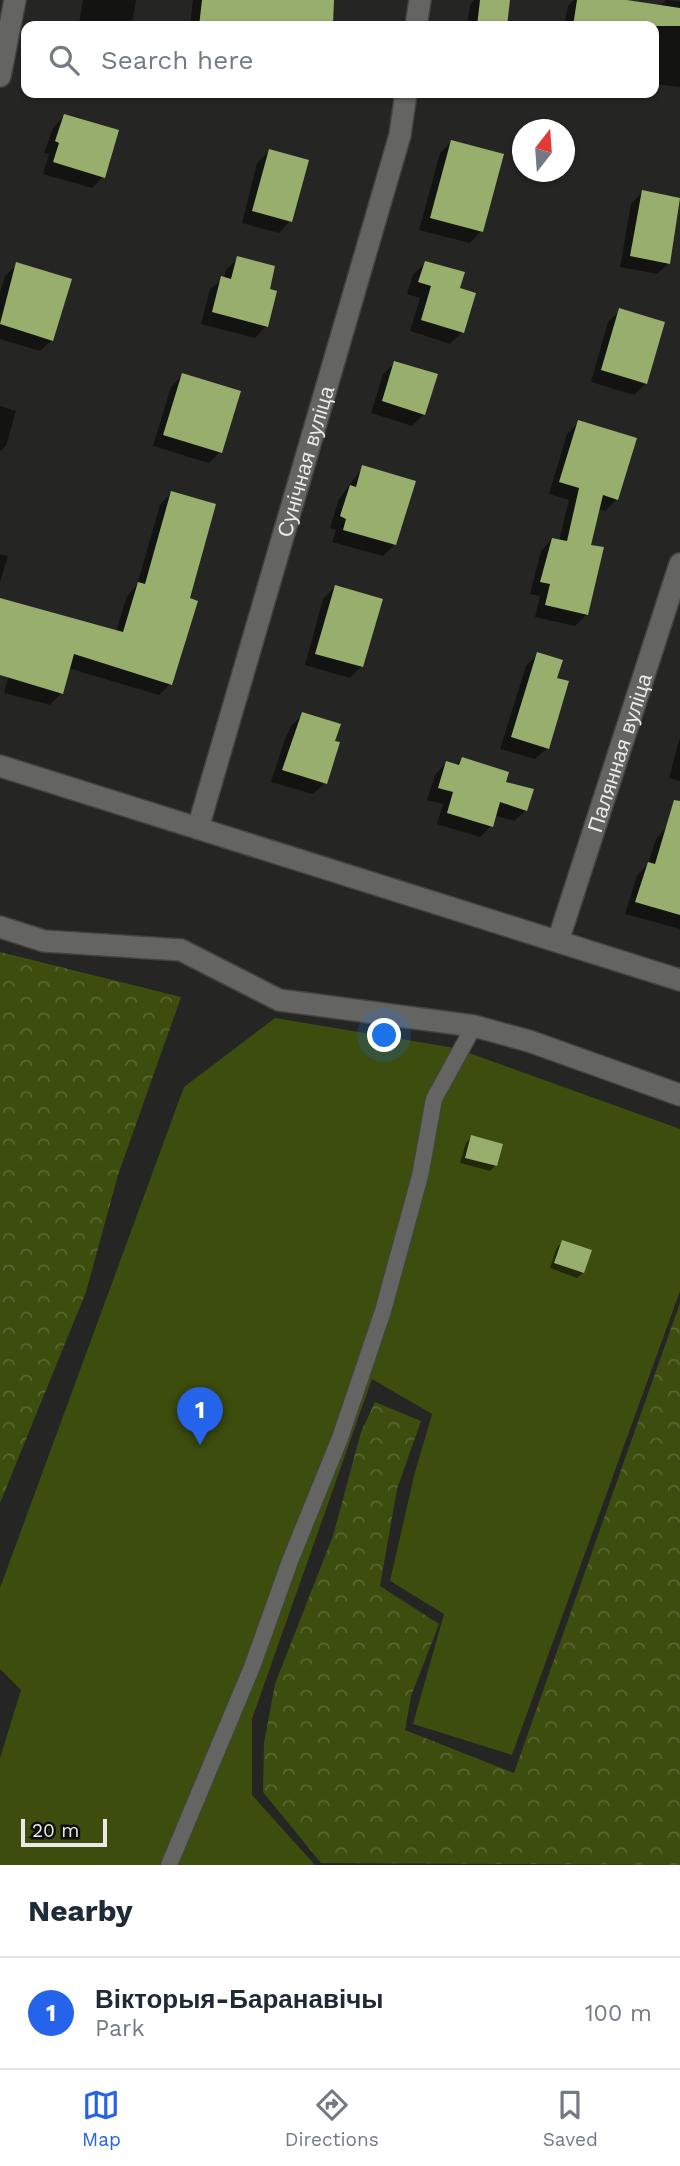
<!DOCTYPE html>
<html lang="en">
<head>
<meta charset="utf-8">
<style>
  body { margin:0; font-family:"Work Sans",sans-serif; background:#f2f2f3; color:#1f2937 }
  .compass { position:absolute; left:512px; top:119px; width:63px; height:63px; border-radius:50%; background:#fff; box-shadow:0 2px 5px #0004; rotate:17deg }
  .scale { position:absolute; left:21px; bottom:18px; width:86px; box-sizing:border-box; padding-left:7px; border:4px solid #eaebe9; border-top:0; font-size:19px; line-height:24px; white-space:nowrap; color:#eaebe9; -webkit-text-stroke:5px #0e0f0d; paint-order:stroke }
  .you { position:absolute; left:385px; top:1036px; width:24px; height:24px; margin:-18px; border:5px solid #fff; border-radius:50%; background:#1a73e8; box-shadow:0 0 0 10px #1a73e833 }
  .badge { display:grid; place-items:center; width:46px; height:46px; border-radius:50%; background:#2563eb; color:#fff; font-size:23px; font-weight:700 }
  .pin { position:absolute; translate:-50% -58px; filter:drop-shadow(0 2px 4px #0008) }
  .pin::after { content:''; position:absolute; top:37px; width:24px; height:21px; background:inherit; clip-path:polygon(0 0,100% 0,50% 100%) }
  .list { margin:0; padding:0; list-style:none }
  h2 { display:flex; justify-content:space-between; align-items:center; height:91px; margin:0; padding:0 28px; font-size:30px }
  h2 small { font-size:23px; font-weight:400; color:#747a83 }
  .list li { display:grid; grid-template-columns:46px 1fr auto; gap:21px; align-items:center; box-sizing:border-box; height:112px; padding:0 28px; border-top:2px solid #e0e1e3 }
  .list b { display:block; font-size:26px; white-space:nowrap }
  .list p { margin:0; font-size:23px; white-space:nowrap; color:#747a83 }
  .list em { font-size:23px; font-style:normal; color:#747a83 }
  .icon { flex:none; width:38px; height:38px; fill:none; stroke:currentColor; stroke-width:2; stroke-linecap:round; stroke-linejoin:round }
  .map { position:relative; flex:none; width:680px; height:1865px; overflow:hidden }
  .search { position:absolute; background:#fff; box-shadow:0 2px 5px #0004; left:21px; right:21px; top:21px; height:77px; display:flex; align-items:center; gap:18px; box-sizing:border-box; padding:0 24px; border-radius:14px; color:#747a83; font-size:26px }
  .sheet { height:203px; background:#fff }
  nav { display:flex; justify-content:space-around; align-items:center; box-sizing:border-box; height:98px; border-top:2px solid #e0e1e3; background:#fff; font-size:19px; color:#747a83 }
  nav a { display:grid; justify-items:center; gap:4px }
  nav .on { color:#2563eb }
  .map>svg:first-child { display:block }
  .forest { fill:url(#forest-crowns) }
  .green { fill:#3c4d0e }
  .shadow { fill:#0007 }
  .building { fill:#98ae6c }
  .lines { fill:none; stroke-linecap:round; stroke-linejoin:round }
  .service-casing { stroke:#434441; stroke-width:18 }
  .minor-casing { stroke:#434441; stroke-width:24 }
  .service { stroke:#646562; stroke-width:16 }
  .minor { stroke:#646562; stroke-width:21 }
  .labels { text-anchor:middle; dominant-baseline:central; stroke-width:7; stroke-linejoin:round; paint-order:stroke }
  .street-label { font-size:21px; fill:#eaebe9; stroke:#0e0f0d }
</style>
</head>
<body>
<div class="map">
<svg width="680" height="1865" viewBox="0 0 680 1865">
  <defs>
    <pattern id="forest-crowns" width="20" height="18" patternUnits="userSpaceOnUse" patternTransform="scale(1.75)"><rect width="20" height="18" fill="#3c4d0e"/><path d="M2 6a3 3 0 1 1 6 0M12 15a3 3 0 1 1 6 0" fill="none" stroke="#586731"/></pattern>
  </defs>
  <rect width="100%" height="100%" fill="#252623"/>
  <g class="forest">
    <path d="M0,952L181,997L118,1175L86,1292L0,1503Z"/>
    <path d="M680,1303V1865L321,1863L263,1792L264,1743L275,1684L333,1536L361,1432L375,1402L421,1421L397,1489L380,1586L439,1624L411,1696L405,1730L514,1773Z"/>
  </g>
  <path class="green" d="M275,1018L455,1048L680,1129V1291L512,1755L413,1724L444,1614L390,1581L414,1476L432,1414L372,1379L252,1719V1795L315,1865H0V1758L21,1690L0,1669V1588L184,1087Z"/>
  <g class="shadow">
    <path d="M83,0H136L133,18L125,26L79,23Z"/>
    <path d="M193,0H333L332,24L329,26H190Z"/>
    <path d="M474,0H508L506,26H467L470,5Z"/>
    <path d="M574,0H615L659,7L666,0L680,1V87L654,84V26H564L568,6Z"/>
    <path d="M64,116L103,177L92,188L43,174L49,154L44,153L53,128Z"/>
    <path d="M451,142L481,231L470,243L419,230L440,153Z"/>
    <path d="M269,151L290,221L279,233L242,223L257,163Z"/>
    <path d="M642,192L669,263L657,274L620,267L631,204Z"/>
    <path d="M238,258L267,290L266,326L255,338L201,324L210,289L224,278L226,270Z"/>
    <path d="M425,263L458,289L462,332L450,344L410,331L420,298L407,294L413,275Z"/>
    <path d="M17,264L52,340L40,351L0,339V292L5,276Z"/>
    <path d="M620,310L646,383L634,395L591,382L608,322Z"/>
    <path d="M395,363L424,414L412,426L371,413L383,374Z"/>
    <path d="M183,375L220,452L209,463L153,446L171,387Z"/>
    <path d="M0,406L16,411L6,446L0,451Z"/>
    <path d="M579,422L617,499L605,511L598,509L589,546L587,614L575,626L535,617L540,596L530,594L541,551L552,539L559,541L569,500L549,494L567,434Z"/>
    <path d="M363,467L395,544L383,556L332,542L336,530L330,528L339,499Z"/>
    <path d="M171,493L188,599L170,684L159,695L68,668L61,693L50,705L4,693L23,621L116,632L127,596L137,585L160,505Z"/>
    <path d="M0,554L8,556L0,582Z"/>
    <path d="M335,587L362,666L350,678L305,665L323,599Z"/>
    <path d="M538,654L555,679L547,748L535,759L500,749L526,666Z"/>
    <path d="M303,714L325,783L313,794L271,782L284,742L291,726Z"/>
    <path d="M680,737V781L669,778Z"/>
    <path d="M462,759L504,783L526,810L514,821L494,815L491,826L480,837L437,824L443,804L427,800L435,775L446,763L455,766Z"/>
    <path d="M667,827L680,831V929L625,914L637,876L648,864L656,839Z"/>
    <path d="M471,1137L496,1165L490,1171L460,1163L466,1143Z"/>
    <path d="M563,1242L583,1273L577,1278L550,1268L557,1247Z"/>
  </g>
  <g class="building">
    <path d="M202,0H334L333,24L246,21L245,26H199Z"/>
    <path d="M480,0H510L507,26H477Z"/>
    <path d="M577,0H627L680,8V26H573Z"/>
    <path d="M64,114L119,130L105,178L53,162L59,143L55,141Z"/>
    <path d="M451,140L504,154L483,232L430,218Z"/>
    <path d="M269,149L309,160L292,222L252,211Z"/>
    <path d="M642,190L680,198L670,264L630,256Z"/>
    <path d="M237,256L275,266L270,289L277,291L268,327L212,312L221,276L231,279Z"/>
    <path d="M425,261L465,272L460,288L476,293L464,333L421,320L431,286L418,282Z"/>
    <path d="M16,262L72,279L53,341L0,324Z"/>
    <path d="M619,308L665,322L647,384L601,370Z"/>
    <path d="M394,361L438,374L425,415L382,401Z"/>
    <path d="M182,373L241,391L222,453L163,435Z"/>
    <path d="M578,420L637,438L618,500L603,495L591,545L604,547L588,615L545,605L550,584L540,582L552,538L567,541L579,488L559,482Z"/>
    <path d="M362,465L416,481L396,545L343,530L346,519L340,516L350,485L356,487Z"/>
    <path d="M171,491L216,504L190,598L198,601L172,685L74,654L63,694L0,675V598L123,632L138,582L145,584Z"/>
    <path d="M335,585L383,599L363,667L315,654Z"/>
    <path d="M537,652L563,660L557,678L569,681L549,749L511,737Z"/>
    <path d="M302,712L341,724L335,741L340,742L327,784L282,770Z"/>
    <path d="M462,757L509,772L506,782L534,789L527,811L500,802L493,827L447,813L453,792L438,788L446,761L459,765Z"/>
    <path d="M674,800L680,801V915L635,902L648,862L655,864Z"/>
    <path d="M471,1135L503,1144L497,1166L465,1158Z"/>
    <path d="M562,1240L592,1250L584,1273L554,1263Z"/>
  </g>
  <g class="lines">
    <defs>
      <path id="service" d="M169,1865L252,1667L290,1561L340,1438L383,1311L420,1176L434,1099L474,1026"/>
      <g id="minor">
        <path d="M416,26L420,0"/>
        <path d="M0,76L15,0"/>
        <path d="M0,766L680,980"/>
        <path id="s1" d="M198,828L400,135L406,93"/>
        <path d="M0,927L44,941L181,950L279,1000L474,1026L529,1041L680,1095"/>
        <path id="s2" d="M558,941L680,564"/>
      </g>
    </defs>
    <use href="#service" class="service-casing"/>
    <use href="#minor" class="minor-casing"/>
    <use href="#service" class="service"/>
    <use href="#minor" class="minor"/>
  </g>
  <g class="labels">
    <g class="street-label">
      <text stroke="none"><textPath href="#s1" startOffset="382">Сунічная вуліца</textPath></text>
      <text stroke="none"><textPath href="#s2" startOffset="198">Палянная вуліца</textPath></text>
    </g>
  </g>
</svg>
<svg class="compass" viewBox="-18 -18 36 36"><path d="M0-13l5 13h-10z" fill="#e53935"/><path d="M0 13l5-13h-10z" fill="#747a83"/></svg>
<div class="scale">20 m</div>
<div class="you"></div>
<div class="pin badge" style="left:200px;top:1445px">1</div>
<div class="search"><svg class="icon" aria-label="search" viewBox="0 0 24 24"><circle cx="10" cy="10" r="6"/><path d="M15 15l6 6"/></svg>Search here</div>
</div>
<section class="sheet">
<h2>Nearby<small></small></h2>
<ul class="list">
<li><span class="badge">1</span><div><b>Вікторыя-Баранавічы</b><p>Park</p></div><em>100 m</em></li>
</ul>
</section>
<nav>
<a class="on"><svg class="icon" aria-label="map" viewBox="0 0 24 24"><path d="M3 6l6-2 6 2 6-2v14l-6 2-6-2-6 2zM9 4v14M15 6v14"/></svg>Map</a>
<a><svg class="icon" aria-label="directions" viewBox="0 0 24 24"><path d="M12 3l9 9-9 9-9-9zM9 14v-3h6M13 9l2 2-2 2"/></svg>Directions</a>
<a><svg class="icon" aria-label="saved" viewBox="0 0 24 24"><path d="M7 4h10v16l-5-4-5 4z"/></svg>Saved</a>
</nav>
</body>
</html>
